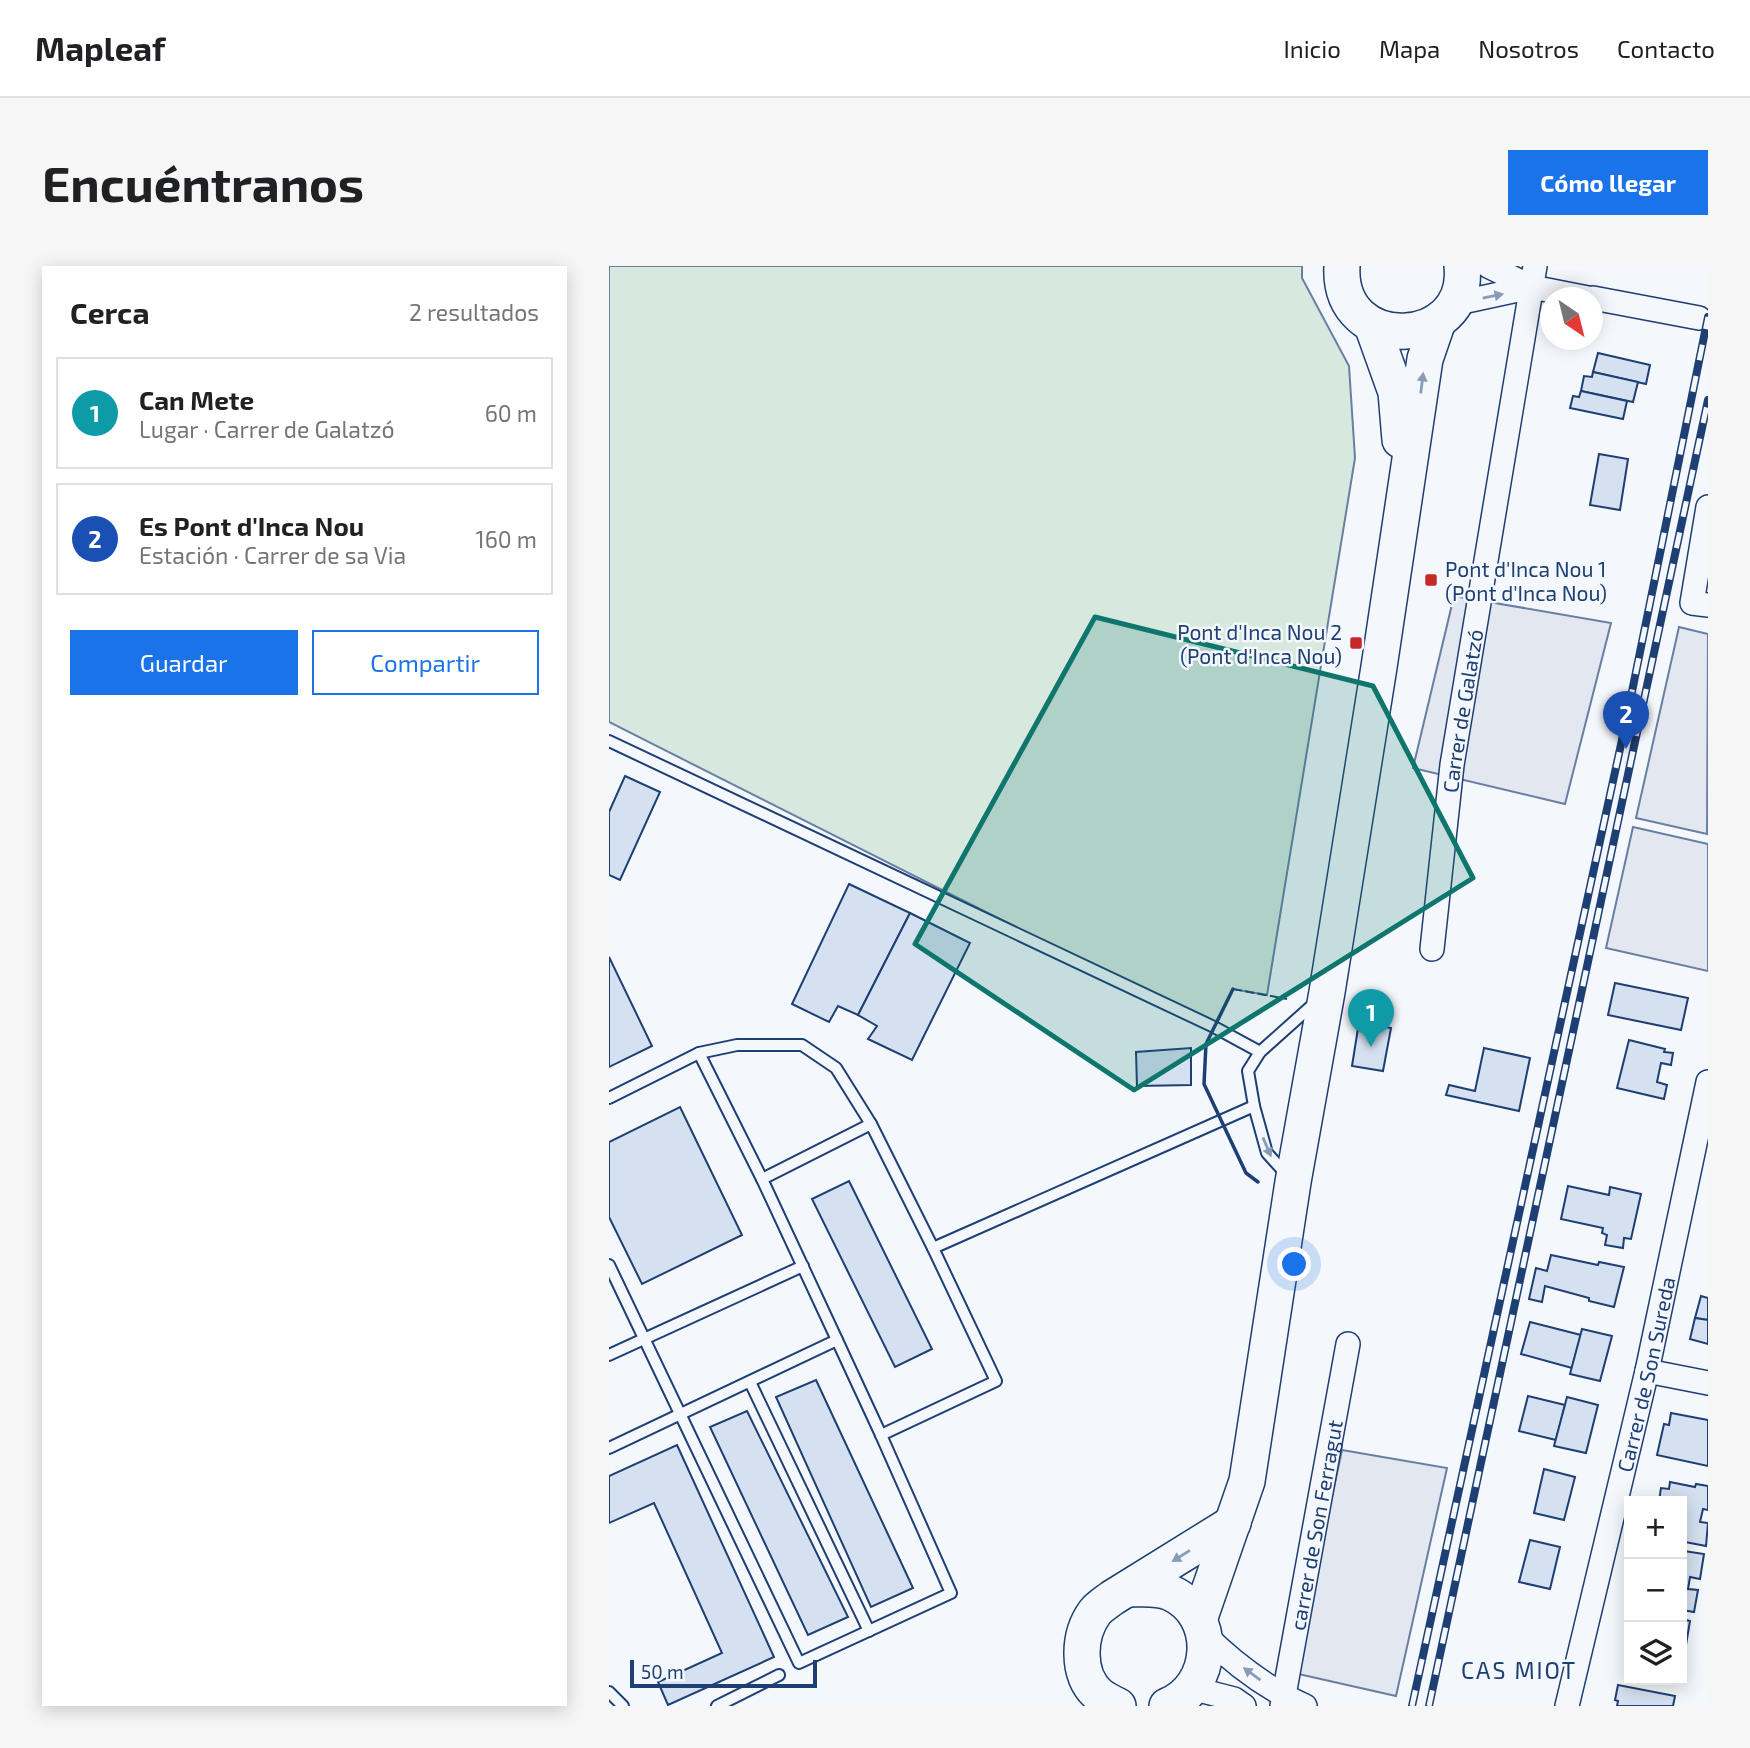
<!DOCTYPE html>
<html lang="es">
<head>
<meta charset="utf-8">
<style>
  body { margin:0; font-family:"Exo 2",sans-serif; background:#f6f6f6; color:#202124 }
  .controls { position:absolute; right:21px; bottom:21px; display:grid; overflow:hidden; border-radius:0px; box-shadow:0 4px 18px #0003 }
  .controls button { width:63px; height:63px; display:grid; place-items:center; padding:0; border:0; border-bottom:2px solid #e0e0e0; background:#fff; color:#202124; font:35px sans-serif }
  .compass { position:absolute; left:931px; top:21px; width:63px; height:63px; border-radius:50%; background:#fff; box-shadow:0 4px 18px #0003; rotate:145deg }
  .scale { position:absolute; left:21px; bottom:18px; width:187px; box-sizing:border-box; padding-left:7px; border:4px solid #1d3f73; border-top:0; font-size:19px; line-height:24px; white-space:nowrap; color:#1d3f73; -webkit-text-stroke:5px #f4f7fb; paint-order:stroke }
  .you { position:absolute; left:686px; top:999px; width:24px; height:24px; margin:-18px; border:5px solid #fff; border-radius:50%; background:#1a73e8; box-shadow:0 0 0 10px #1a73e833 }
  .badge { display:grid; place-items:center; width:46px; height:46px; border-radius:50%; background:#1a73e8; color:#fff; font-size:23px; font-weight:700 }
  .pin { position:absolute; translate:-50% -58px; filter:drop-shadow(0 2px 4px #0008) }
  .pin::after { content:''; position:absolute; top:37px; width:24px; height:21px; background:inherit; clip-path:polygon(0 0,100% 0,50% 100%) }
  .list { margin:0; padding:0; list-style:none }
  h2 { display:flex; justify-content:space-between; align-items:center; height:91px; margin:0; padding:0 28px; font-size:30px }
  h2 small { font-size:23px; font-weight:400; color:#757577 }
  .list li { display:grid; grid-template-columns:46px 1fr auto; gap:21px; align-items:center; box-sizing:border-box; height:112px; margin:0 14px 14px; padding:0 14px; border:2px solid #e0e0e0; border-radius:0px }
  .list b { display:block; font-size:26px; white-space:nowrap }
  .list p { margin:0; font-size:23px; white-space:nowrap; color:#757577 }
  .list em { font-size:23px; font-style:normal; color:#757577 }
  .actions { display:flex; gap:14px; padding:21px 28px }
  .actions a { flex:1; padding:16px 0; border:2px solid #1a73e8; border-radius:0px; text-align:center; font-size:24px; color:#1a73e8 }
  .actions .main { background:#1a73e8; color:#fff }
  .icon { flex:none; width:38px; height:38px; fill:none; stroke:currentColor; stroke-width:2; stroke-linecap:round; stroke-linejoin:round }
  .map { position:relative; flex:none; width:1099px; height:1440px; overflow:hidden; border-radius:0px }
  header { display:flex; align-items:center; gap:42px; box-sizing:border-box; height:98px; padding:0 35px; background:#fff; border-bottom:2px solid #e0e0e0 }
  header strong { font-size:33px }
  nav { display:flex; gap:38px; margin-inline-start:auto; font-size:24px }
  .intro { display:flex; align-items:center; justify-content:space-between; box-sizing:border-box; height:168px; padding:0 42px }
  h1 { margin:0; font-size:49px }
  .button { padding:18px 32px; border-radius:0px; background:#1a73e8; color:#fff; font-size:24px; font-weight:700 }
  main { display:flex; gap:42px; padding:0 42px }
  aside { flex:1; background:#fff; border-radius:0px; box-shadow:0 4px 18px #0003 }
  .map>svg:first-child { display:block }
  .green { fill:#d7e8df; stroke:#687fa3; stroke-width:2 }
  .parking { fill:#e3e8f0; stroke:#687fa3; stroke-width:2 }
  .building { fill:#d5e0f0; stroke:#1d3f73; stroke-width:2 }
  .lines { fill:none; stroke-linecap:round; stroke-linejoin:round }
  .lane-casing { stroke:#1d3f73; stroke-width:14 }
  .street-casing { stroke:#1d3f73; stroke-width:26 }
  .primary-casing { stroke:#1d3f73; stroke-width:38 }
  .lane { stroke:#f4f7fb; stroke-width:10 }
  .street { stroke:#f4f7fb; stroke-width:23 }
  .primary { stroke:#f4f7fb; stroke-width:35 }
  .rail-casing { stroke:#1d3f73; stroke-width:8 }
  .rail { stroke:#f4f7fb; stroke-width:5; stroke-dasharray:16; stroke-linecap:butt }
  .fence { stroke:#1d3f73; stroke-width:2; stroke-dasharray:9 3.5; stroke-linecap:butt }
  .wall { stroke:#1d3f73; stroke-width:3.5 }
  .oneway { fill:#889bb7 }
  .marked { fill:#0f766e; fill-opacity:0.2; stroke:#0f766e; stroke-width:5; stroke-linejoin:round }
  .poi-dot { fill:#c62828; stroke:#f4f7fb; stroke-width:2.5 }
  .labels { text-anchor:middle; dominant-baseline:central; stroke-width:5; stroke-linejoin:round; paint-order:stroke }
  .poi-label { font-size:21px; fill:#1d3f73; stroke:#f4f7fb; text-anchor:start }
  .street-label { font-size:21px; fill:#1d3f73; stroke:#f4f7fb }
  .neighbourhood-label { font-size:23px; letter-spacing:2px; fill:#1d3f73; stroke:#f4f7fb }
</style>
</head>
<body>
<header>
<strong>Mapleaf</strong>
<nav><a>Inicio</a><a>Mapa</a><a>Nosotros</a><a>Contacto</a></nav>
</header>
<div class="intro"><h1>Encuéntranos</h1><a class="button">Cómo llegar</a></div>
<main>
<aside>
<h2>Cerca<small>2 resultados</small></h2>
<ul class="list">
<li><span class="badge" style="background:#0f9aa8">1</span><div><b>Can Mete</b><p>Lugar · Carrer de Galatzó</p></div><em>60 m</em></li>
<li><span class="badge" style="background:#1a4fb4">2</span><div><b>Es Pont d'Inca Nou</b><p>Estación · Carrer de sa Via</p></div><em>160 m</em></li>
</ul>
<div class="actions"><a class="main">Guardar</a><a>Compartir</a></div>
</aside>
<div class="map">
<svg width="1099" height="1440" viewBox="0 0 1099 1440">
  <rect width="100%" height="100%" fill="#f4f7fb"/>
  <path class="green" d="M0,0H693V12L740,100L746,192L658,729L624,723L605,761L0,456Z"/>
  <g class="parking">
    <path d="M845,330L1002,357L956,538L804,502Z"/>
    <path d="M1070,361L1099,368L1098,568L1027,552Z"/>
    <path d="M1024,561L1099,578V705L997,682Z"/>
    <path d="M733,1184L838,1202L787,1430L685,1407Z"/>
  </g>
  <g class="building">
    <path d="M989,87L1041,99L1037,118L984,106Z"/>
    <path d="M984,106L1029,116L1024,136L972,125L975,110L983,111Z"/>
    <path d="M972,125L1018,135L1014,153L961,142L964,130L970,131Z"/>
    <path d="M990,188L1019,193L1011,244L981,239Z"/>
    <path d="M16,510L51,526L11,614L0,609V546Z"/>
    <path d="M240,618L301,647L249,749L229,740L220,756L183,738Z"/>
    <path d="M301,647L361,677L303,794L259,773L268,760L249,749Z"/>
    <path d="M0,691L43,780L0,801Z"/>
    <path d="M1006,717L1079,732L1072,764L999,749Z"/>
    <path d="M750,756L782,762L774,805L743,800Z"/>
    <path d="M1020,774L1056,783L1055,786L1064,787L1062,799L1052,797L1048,816L1058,819L1055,833L1008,822Z"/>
    <path d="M582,782V819L528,820L527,786Z"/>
    <path d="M875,782L921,792L910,845L837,829L840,819L866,825Z"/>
    <path d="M71,841L133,969L33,1018L0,951V876Z"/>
    <path d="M240,915L323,1083L286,1101L203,933Z"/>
    <path d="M959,920L1000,929L1001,921L1032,928L1022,973L1015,972L1014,982L996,979L998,969L993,967L994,962L952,953Z"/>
    <path d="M942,989L989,999L990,996L1015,1001L1005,1041L980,1035V1032L936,1020L933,1036L920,1033L927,1002L938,1005Z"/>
    <path d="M1092,1030L1099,1032V1054L1086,1052Z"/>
    <path d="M1086,1052L1099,1054V1078L1081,1073Z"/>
    <path d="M921,1056L972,1069L963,1102L912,1088Z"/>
    <path d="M973,1063L1003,1070L991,1115L961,1108Z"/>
    <path d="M207,1114L304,1322L262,1341L167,1131Z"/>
    <path d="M919,1130L956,1139L947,1174L910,1165Z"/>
    <path d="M958,1131L989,1139L977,1187L945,1180Z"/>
    <path d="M138,1145L239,1351L199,1369L101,1161Z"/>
    <path d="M1062,1147L1099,1154V1200L1048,1189L1055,1158L1060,1159Z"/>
    <path d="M68,1179L165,1391L59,1439L49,1416L113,1387L45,1237L0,1257V1210Z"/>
    <path d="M935,1203L966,1211L955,1254L925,1247Z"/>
    <path d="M1061,1216L1086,1221L1087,1218L1099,1220V1244L1094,1243L1091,1256L1099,1257L1097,1280L1076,1276L1077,1272H1073V1235H1050L1052,1222L1060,1223Z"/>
    <path d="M921,1274L951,1281L941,1323L910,1316Z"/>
    <path d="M1075,1285L1095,1288L1091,1313L1081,1311L1079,1323L1089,1324L1085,1346L1073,1344V1287Z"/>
    <path d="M1073,1353L1081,1355L1077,1379L1073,1378Z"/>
    <path d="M1009,1419L1066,1430L1064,1440H1008L1009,1435L1006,1434Z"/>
  </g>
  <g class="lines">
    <defs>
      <g id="lane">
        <path d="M0,475L605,761L651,786"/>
        <path d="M90,787L128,779H193L227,802L262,858"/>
        <path d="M0,832L90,787L153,913L262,858L324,982L387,1115L272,1169L228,1074L0,1182"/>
        <path d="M677,908L658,887L645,840L639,805L651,786L708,735"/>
        <path d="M153,913L228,1074"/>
        <path d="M324,982L645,840"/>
        <path d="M0,999L190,1397L342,1327L272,1169"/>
        <path d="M0,1089L194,1000"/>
        <path d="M141,1116L260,1365"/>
        <path d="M0,1426L14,1440"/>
        <path d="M108,1440L170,1409"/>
      </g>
      <g id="street">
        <path d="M879,0L923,21L979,32"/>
        <path d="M984,32L1090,52"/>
        <path d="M844,38L923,21"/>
        <path d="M1099,241L1083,337L1099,339"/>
        <path id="s1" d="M823,683L843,499L926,0"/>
        <path d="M1038,1105L1099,1117"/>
        <path d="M595,1368C624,1397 659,1423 696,1440"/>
        <path d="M582,1422L625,1433L635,1440"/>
        <path id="s2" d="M673,1440L739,1078"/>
        <path id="s3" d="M958,1440L1038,1105L1099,816"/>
      </g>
      <g id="primary">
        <path d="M733,0C728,90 862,84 853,0"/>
        <path d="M763,59L787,126L791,174"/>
        <path d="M519,1323C533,1323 549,1321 562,1327C610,1349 606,1421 558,1440"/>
        <path d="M590,1354L638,1215L684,916L718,726L770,401L816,93L829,55"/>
        <path d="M509,1440C503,1437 495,1433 490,1429C467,1409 469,1369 486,1346C490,1341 498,1336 503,1332L624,1257"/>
      </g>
    </defs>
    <use href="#lane" class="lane-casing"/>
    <use href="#street" class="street-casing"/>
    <use href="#primary" class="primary-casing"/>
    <use href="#lane" class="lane"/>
    <use href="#street" class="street"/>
    <use href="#primary" class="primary"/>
    <defs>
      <g id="rail">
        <path d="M803,1440L1016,460L1099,51"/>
        <path d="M820,1440L1099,134"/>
      </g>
    </defs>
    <use href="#rail" class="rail-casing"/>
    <use href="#rail" class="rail"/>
    <path class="fence" d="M624,723L678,733"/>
    <path class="wall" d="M624,723L597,778L595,818L637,907L649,916"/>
  </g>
  <defs><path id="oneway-solid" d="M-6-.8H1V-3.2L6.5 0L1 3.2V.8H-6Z" transform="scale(1.75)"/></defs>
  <g class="oneway">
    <use href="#oneway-solid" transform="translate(884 30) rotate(-11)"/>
    <use href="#oneway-solid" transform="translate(813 117) rotate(-83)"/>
    <use href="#oneway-solid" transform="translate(658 881) rotate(67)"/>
    <use href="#oneway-solid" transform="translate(572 1290) rotate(148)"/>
    <use href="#oneway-solid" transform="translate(643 1408) rotate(-144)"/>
  </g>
  <path class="marked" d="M486,351L764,420L864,612L525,824L306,678Z"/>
  <g class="poi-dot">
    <rect x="815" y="307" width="14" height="14" rx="3.5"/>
    <rect x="740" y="370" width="14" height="14" rx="3.5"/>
  </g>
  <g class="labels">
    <g class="poi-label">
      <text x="836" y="302">Pont d'Inca Nou 1<tspan x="836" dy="24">(Pont d'Inca Nou)</tspan></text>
      <text x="733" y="365" text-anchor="end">Pont d'Inca Nou 2<tspan x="733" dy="24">(Pont d'Inca Nou)</tspan></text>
    </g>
    <g class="street-label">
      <text stroke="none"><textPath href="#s1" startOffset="240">Carrer de Galatzó</textPath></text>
      <text stroke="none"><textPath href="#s3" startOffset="341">Carrer de Son Sureda</textPath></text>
      <text stroke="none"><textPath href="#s2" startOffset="184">carrer de Son Ferragut</textPath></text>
    </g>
    <g class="neighbourhood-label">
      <text x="910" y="1404">CAS MIOT</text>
    </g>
  </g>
</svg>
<div class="controls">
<button>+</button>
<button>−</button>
<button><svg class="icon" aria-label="layers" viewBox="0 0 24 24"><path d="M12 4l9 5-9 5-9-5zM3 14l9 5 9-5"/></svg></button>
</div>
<svg class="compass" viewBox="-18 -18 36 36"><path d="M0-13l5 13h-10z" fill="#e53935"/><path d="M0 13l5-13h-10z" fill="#757577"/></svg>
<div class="scale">50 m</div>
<div class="you"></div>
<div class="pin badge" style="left:762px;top:781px;background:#0f9aa8">1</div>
<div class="pin badge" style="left:1017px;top:483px;background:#1a4fb4">2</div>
</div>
</main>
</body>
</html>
